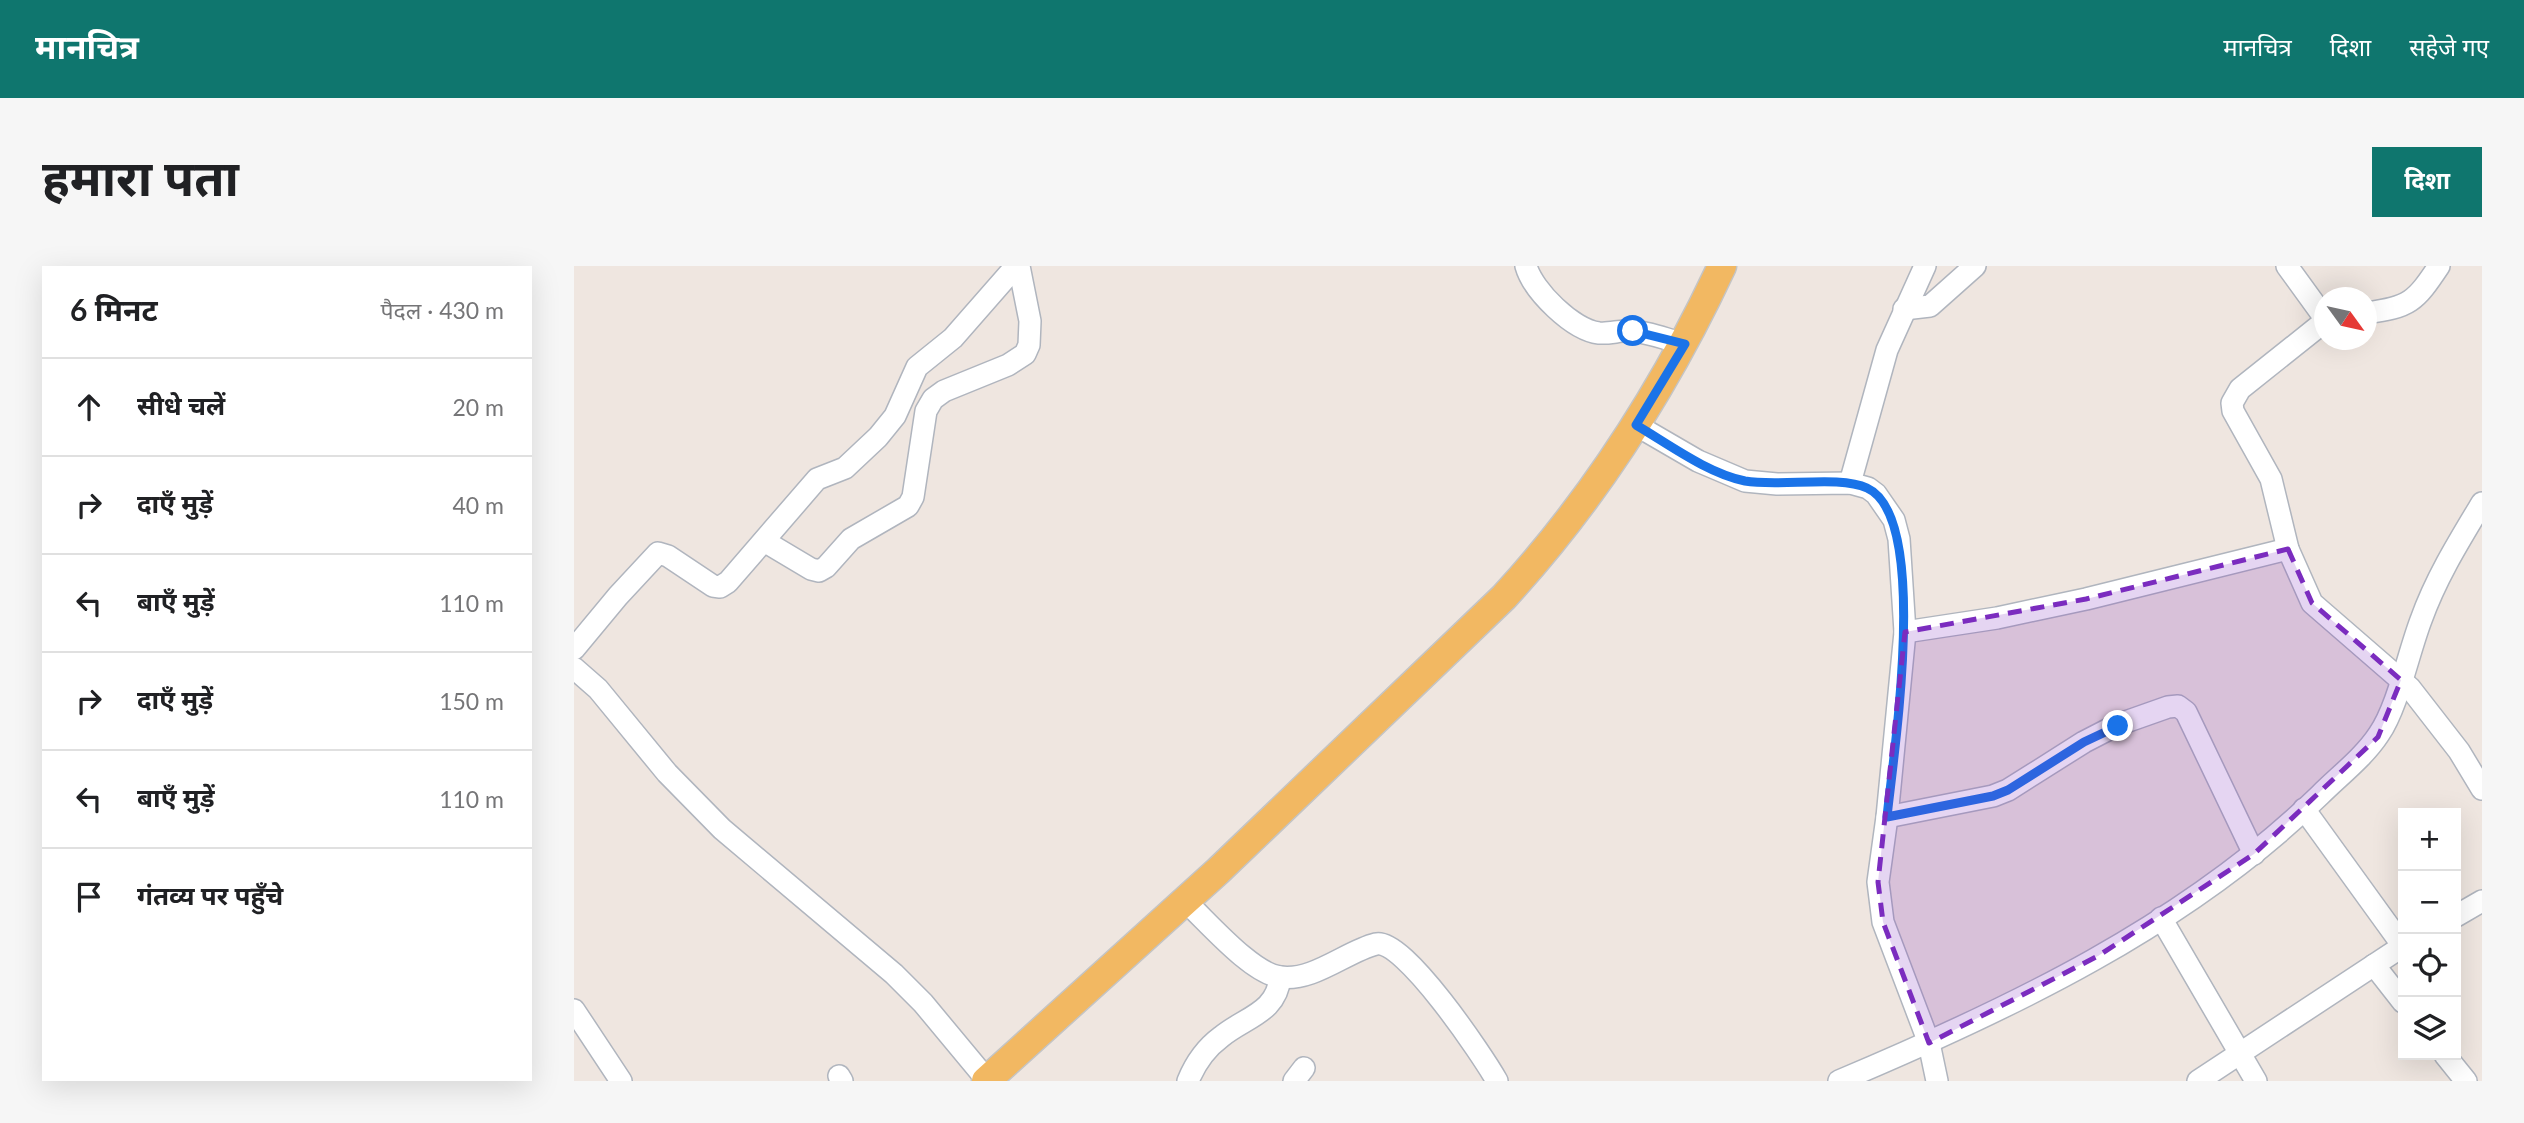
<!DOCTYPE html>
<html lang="hi">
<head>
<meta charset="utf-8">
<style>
  body { margin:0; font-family:Lato,"Noto Sans Devanagari",sans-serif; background:#f6f6f6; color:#202124 }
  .controls { position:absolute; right:21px; bottom:21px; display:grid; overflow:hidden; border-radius:0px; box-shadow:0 7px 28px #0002 }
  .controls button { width:63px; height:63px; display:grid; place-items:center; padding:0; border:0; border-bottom:2px solid #e0e0e0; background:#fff; color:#202124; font:35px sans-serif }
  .compass { position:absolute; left:1740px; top:21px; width:63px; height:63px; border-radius:50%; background:#fff; box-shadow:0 7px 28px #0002; rotate:123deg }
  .stop { position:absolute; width:21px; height:21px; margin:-16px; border:5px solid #1a73e8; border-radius:50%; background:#fff }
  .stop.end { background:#1a73e8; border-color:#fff; box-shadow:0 2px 7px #0008 }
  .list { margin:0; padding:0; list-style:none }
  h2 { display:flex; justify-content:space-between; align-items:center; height:91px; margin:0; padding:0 28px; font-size:30px }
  h2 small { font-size:23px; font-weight:400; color:#757577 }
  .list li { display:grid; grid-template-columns:46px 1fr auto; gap:21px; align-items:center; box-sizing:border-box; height:98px; padding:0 28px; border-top:2px solid #e0e0e0 }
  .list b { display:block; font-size:26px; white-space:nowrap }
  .list em { font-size:23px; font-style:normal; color:#757577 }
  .icon { flex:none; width:38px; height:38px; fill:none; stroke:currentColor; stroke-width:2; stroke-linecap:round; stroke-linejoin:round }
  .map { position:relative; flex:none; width:1908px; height:815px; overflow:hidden; border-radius:0px }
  header { display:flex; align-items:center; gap:42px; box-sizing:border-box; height:98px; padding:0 35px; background:#0f766e; color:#fff }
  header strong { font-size:33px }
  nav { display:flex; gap:38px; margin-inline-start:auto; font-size:24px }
  .intro { display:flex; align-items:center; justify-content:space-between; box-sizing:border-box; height:168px; padding:0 42px }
  h1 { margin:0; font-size:49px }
  .button { padding:18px 32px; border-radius:0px; background:#0f766e; color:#fff; font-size:24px; font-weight:700 }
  main { display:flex; gap:42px; padding:0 42px }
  aside { flex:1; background:#fff; border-radius:0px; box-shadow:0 7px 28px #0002 }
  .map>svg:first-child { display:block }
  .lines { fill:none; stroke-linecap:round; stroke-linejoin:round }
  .minor-casing { stroke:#b0b5be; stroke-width:24 }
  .major-casing { stroke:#c4c4c4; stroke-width:31 }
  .minor { stroke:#fff; stroke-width:21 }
  .major { stroke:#f2b862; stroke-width:28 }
  .route { stroke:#1a73e8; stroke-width:9 }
  .marked { fill:#7b2cbf; fill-opacity:0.2; stroke:#7b2cbf; stroke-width:5; stroke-dasharray:14 9; stroke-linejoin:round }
</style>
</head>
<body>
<header>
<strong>मानचित्र</strong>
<nav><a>मानचित्र</a><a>दिशा</a><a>सहेजे गए</a></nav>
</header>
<div class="intro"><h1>हमारा पता</h1><a class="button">दिशा</a></div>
<main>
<aside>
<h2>6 मिनट<small>पैदल · 430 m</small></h2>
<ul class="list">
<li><svg class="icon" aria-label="ahead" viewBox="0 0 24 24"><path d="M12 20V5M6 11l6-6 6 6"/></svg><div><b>सीधे चलें</b></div><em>20 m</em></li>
<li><svg class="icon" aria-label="right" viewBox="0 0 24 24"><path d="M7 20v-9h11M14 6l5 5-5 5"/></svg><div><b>दाएँ मुड़ें</b></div><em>40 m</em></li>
<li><svg class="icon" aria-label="left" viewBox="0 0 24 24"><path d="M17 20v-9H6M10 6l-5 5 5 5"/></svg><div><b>बाएँ मुड़ें</b></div><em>110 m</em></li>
<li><svg class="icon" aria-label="right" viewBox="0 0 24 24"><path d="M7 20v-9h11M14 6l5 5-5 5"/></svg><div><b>दाएँ मुड़ें</b></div><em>150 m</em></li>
<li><svg class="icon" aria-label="left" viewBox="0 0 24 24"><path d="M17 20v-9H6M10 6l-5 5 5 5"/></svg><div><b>बाएँ मुड़ें</b></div><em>110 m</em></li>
<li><svg class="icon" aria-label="arrive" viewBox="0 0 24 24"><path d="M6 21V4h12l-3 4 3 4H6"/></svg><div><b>गंतव्य पर पहुँचे</b></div></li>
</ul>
</aside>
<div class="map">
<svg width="1908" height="815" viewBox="0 0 1908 815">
  <rect width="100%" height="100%" fill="#efe6e0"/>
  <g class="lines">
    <defs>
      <g id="minor">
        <path d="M952,0C959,25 999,64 1025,67C1036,68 1047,64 1058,65C1075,66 1094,74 1111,78"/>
        <path d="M1713,0L1750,51"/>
        <path d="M1330,43L1356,40L1401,0"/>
        <path d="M1792,47C1836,41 1841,36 1865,0"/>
        <path d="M1750,56L1666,123L1658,137L1659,145L1697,213L1714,283L1738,337L1836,422L1885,485L1908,523"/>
        <path d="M1062,159L1124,195L1171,215L1203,218L1276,217L1294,222L1302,228L1320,254L1325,273L1331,366L1313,551L1304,616L1309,656L1355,777L1363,815"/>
        <path d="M1276,217L1313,84L1351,0"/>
        <path d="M190,275L237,303L245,305L252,301L277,273L334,240L339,231L352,145L359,133L370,125L434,99L451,88L455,79L456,55L445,0"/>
        <path d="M1331,366L1423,352L1512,333L1714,283"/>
        <path d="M0,383L44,330L84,287L94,290L139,320L146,321L154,316L243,213L271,202L304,171L321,150L343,101L379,72L442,0"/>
        <path d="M0,402L24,423L93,507L148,563L320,708L349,737L413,814"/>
        <path d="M1730,543L1829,680"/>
        <path d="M1313,551L1419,530L1434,524L1510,476L1543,459L1594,441L1604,440L1612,446L1680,588"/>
        <path d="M611,635C633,655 677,707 706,711C739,716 773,685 802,678C829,671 909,790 923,815"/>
        <path d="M1882,650L1908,635"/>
        <path d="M1587,652L1682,815"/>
        <path d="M1800,699L1829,736"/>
        <path d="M0,744L47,815"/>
        <path d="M1871,789L1892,815"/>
        <path d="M265,810L268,815"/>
        <path d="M614,815C621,798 632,782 647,771C671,751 703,747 706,711"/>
        <path d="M720,815L730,802"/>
        <path d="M1265,815C1436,743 1611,660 1746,529C1765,510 1790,491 1805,468C1824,440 1834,388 1847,354C1862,312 1885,275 1908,237"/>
        <path d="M1624,815L1829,680"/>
      </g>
      <path id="major" d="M412,815L644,605L930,331C1020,233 1092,120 1148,0"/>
    </defs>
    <use href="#minor" class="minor-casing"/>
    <use href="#major" class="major-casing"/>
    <use href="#minor" class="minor"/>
    <use href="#major" class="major"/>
  </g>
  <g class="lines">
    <path class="route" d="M1059,65L1111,78L1062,159C1096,179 1133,207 1171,215C1206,221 1266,209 1293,222C1357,251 1319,491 1313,551L1419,530L1434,524L1510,476L1544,460"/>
  </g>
  <path class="marked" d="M1714,283L1738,337L1827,414L1804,471L1680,588L1524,690L1355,777L1309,656L1304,616L1331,366L1512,333Z"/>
</svg>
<div class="controls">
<button>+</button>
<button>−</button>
<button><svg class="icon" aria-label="locate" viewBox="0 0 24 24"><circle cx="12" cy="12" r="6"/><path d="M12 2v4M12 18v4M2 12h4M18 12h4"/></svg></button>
<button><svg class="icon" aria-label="layers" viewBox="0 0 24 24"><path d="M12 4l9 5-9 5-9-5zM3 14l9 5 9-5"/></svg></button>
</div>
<svg class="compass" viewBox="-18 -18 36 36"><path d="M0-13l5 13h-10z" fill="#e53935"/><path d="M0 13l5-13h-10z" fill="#757577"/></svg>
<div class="stop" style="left:1059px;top:65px"></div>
<div class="stop end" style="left:1544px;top:460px"></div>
</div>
</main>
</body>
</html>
